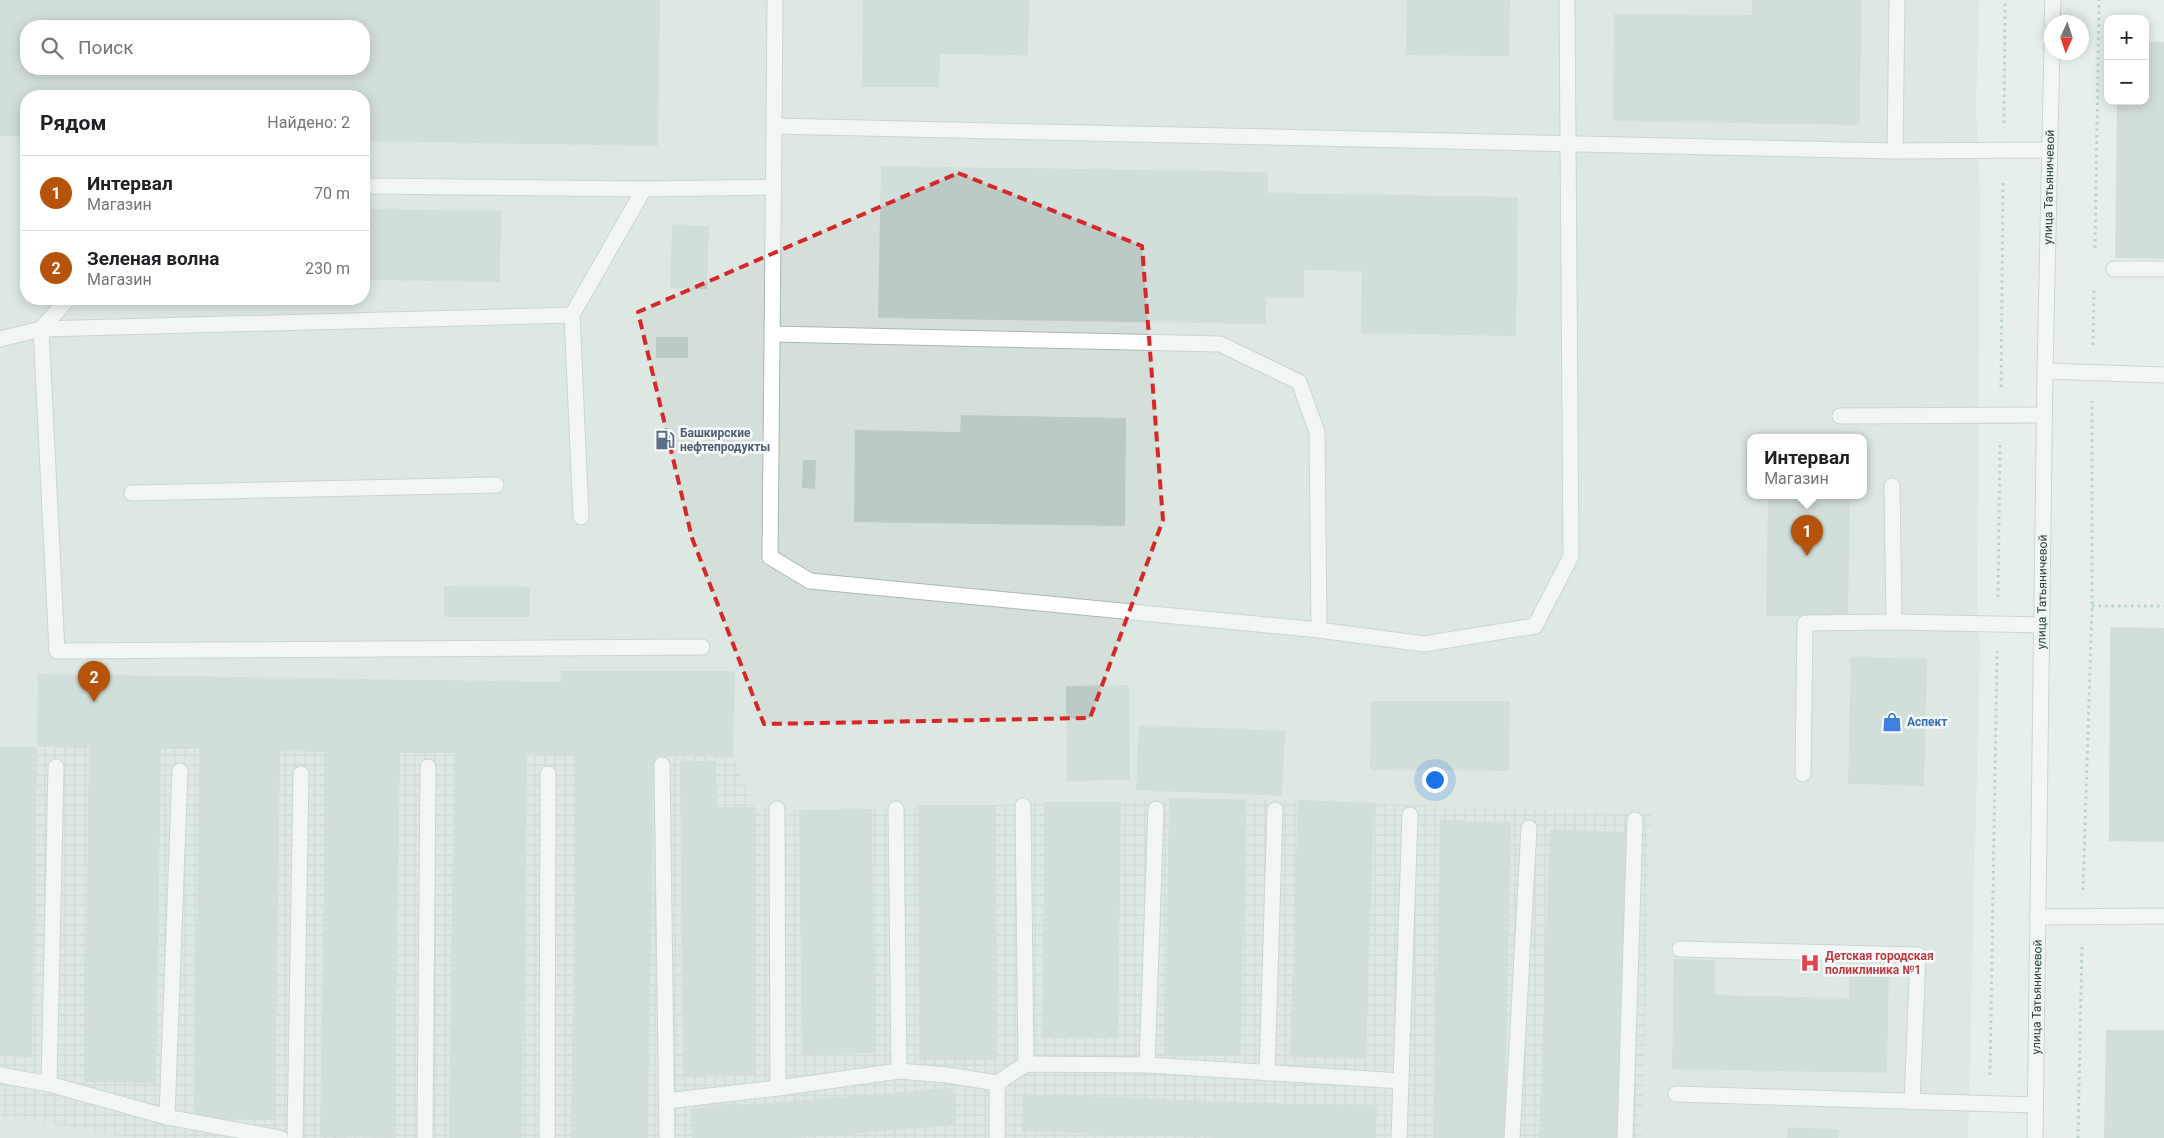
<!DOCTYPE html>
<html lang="ru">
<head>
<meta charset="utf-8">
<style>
  body { margin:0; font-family:Roboto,sans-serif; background:#f6f6f6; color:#202124 }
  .controls { position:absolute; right:15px; top:15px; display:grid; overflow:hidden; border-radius:10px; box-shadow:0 2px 12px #0003 }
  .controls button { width:45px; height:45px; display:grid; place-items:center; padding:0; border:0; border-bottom:1px solid #e0e0e0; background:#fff; color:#202124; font:25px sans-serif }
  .compass { position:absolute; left:2044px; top:15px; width:45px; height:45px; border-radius:50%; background:#fff; box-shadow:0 2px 12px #0003; rotate:183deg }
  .you { position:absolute; left:1434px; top:779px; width:18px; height:18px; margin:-12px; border:4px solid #fff; border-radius:50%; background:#1a73e8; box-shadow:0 0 0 8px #1a73e833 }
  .badge { display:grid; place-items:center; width:32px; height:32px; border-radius:50%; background:#b45309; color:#fff; font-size:16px; font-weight:700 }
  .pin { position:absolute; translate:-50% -41px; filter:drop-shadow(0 1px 2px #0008) }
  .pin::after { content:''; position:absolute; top:26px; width:18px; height:15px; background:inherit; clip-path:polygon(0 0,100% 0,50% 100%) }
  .popup { position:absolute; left:1747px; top:434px; width:120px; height:65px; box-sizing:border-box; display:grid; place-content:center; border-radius:10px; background:#fff; filter:drop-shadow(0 1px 4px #0005); font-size:16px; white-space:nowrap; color:#757577 }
  .popup b { font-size:19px; color:#202124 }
  .popup::after { content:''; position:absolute; left:50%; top:100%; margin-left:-10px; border:10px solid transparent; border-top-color:#fff }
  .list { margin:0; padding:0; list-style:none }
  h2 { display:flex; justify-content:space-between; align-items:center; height:65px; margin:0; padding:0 20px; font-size:21px }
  h2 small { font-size:16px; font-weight:400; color:#757577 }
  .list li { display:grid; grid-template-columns:32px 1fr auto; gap:15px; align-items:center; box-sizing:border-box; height:75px; padding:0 20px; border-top:1px solid #e0e0e0 }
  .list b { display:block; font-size:19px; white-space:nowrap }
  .list p { margin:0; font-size:16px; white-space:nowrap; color:#757577 }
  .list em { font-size:16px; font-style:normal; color:#757577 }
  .icon { flex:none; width:28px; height:28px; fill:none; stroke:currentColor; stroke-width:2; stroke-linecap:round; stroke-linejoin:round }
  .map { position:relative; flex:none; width:2164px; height:1138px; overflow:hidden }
  .search { position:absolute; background:#fff; box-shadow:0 2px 12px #0003; left:20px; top:20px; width:350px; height:55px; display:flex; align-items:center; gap:12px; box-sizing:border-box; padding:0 18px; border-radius:20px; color:#757577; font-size:19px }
  .panel { position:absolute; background:#fff; box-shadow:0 2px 12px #0003; left:20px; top:90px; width:350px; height:215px; border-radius:20px }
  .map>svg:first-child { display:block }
  .built { fill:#d4dfda; fill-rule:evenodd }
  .industrial { fill:url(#industrial-grid) }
  .building { fill:#bbcac4; fill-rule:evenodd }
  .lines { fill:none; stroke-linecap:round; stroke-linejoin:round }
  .service-casing { stroke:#a8b8b2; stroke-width:17 }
  .minor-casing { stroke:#a8b8b2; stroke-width:17 }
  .path { stroke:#86b3a5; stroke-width:3; stroke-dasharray:2.5 4; stroke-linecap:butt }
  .service { stroke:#fff; stroke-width:15 }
  .minor { stroke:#fff; stroke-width:15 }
  .marked { fill:none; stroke:#d62828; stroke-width:4; stroke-dasharray:10 6; stroke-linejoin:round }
  .labels { text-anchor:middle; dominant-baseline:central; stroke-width:5; stroke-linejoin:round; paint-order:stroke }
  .street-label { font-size:12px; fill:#24423a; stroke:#f7fbf9 }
  .service-label { font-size:12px; font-weight:bold; fill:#4e5e75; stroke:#f7fbf9; text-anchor:start }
  .shop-label { font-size:12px; font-weight:bold; fill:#366cbe; stroke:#f7fbf9; text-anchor:start }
  .health-label { font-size:12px; font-weight:bold; fill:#be3a42; stroke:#f7fbf9; text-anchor:start }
</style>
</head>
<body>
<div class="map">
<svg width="2164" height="1138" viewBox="0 0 2164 1138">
  <defs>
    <pattern id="industrial-grid" width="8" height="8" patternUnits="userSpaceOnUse" patternTransform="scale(1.25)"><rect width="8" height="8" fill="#d4dfda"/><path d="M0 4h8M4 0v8" fill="none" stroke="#b6c1bc"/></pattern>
  </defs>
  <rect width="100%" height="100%" fill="#e6efeb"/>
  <g class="built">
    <path d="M0,0H1979L1976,106L1980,199L1977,599L1980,647L1968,1138H1642L1651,814L1298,800L1169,798L1121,802H1045L996,805H918L872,809L799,810L754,807L654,756L0,747ZM26,26H364V69H26ZM26,96H364V299H26ZM1751,437H1863V495H1751Z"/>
    <path d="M0,1115L131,1138H0Z"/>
  </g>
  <path class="industrial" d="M0,747L733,757L754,807L799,810L872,809L918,805H996L1045,802H1121L1169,798L1298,800L1651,814L1642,1138H131L0,1115Z"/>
  <g class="building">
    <path d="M0,0H660L658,146L364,141V96H26V137L0,136ZM26,26H364V69H26Z"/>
    <path d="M863,0H1029L1028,55L940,54L939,87H862Z"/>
    <path d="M1407,0H1510L1509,56L1406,55Z"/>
    <path d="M1752,0H1861L1860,125L1613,121L1614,14L1752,15Z"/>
    <path d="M2145,42H2164V259L2115,258L2117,101H2145Z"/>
    <path d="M881,166L1268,172V193L1518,197L1516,336L1361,333L1362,271L1304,270V298H1266V324L878,318Z"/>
    <path d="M364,209L501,211L500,282L364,280Z"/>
    <path d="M672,225L709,226L707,289L670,288Z"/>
    <rect x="656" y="337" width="32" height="21"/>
    <path d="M961,415L1126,418L1125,526L854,522L855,430L960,432Z"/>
    <path d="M803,460H816L815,489L802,488Z"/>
    <path d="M1768,495H1850L1848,617L1766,616Z"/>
    <path d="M444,586L530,587V617H444Z"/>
    <path d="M2110,627L2164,628V842L2109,841Z"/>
    <path d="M1851,657L1927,659L1924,786L1848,784Z"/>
    <path d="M560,671H735L733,757L654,756L648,1138H571L576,756L527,754L522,1138H449L454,753H400L394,1138L320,1137L326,752L280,751L275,1120L194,1119L199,749H161L156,1083L84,1082L89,748L37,747L38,674L561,682Z"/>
    <path d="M1129,685L1130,780L1067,781L1066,686Z"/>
    <path d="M1371,701H1510L1509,771L1370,770Z"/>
    <path d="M1139,725L1285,731L1282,796L1136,790Z"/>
    <path d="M0,747H37L32,1057L0,1056Z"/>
    <path d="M680,761H716L717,807H754L756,1076L683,1077Z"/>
    <path d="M1169,798L1246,799L1241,1055H1165Z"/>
    <path d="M1298,800L1374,803L1366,1059L1290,1057Z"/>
    <path d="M1045,802H1121L1118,1038H1042Z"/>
    <path d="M918,805H996L997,1060H919Z"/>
    <path d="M872,809L875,1053L802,1054L799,810Z"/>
    <path d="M1440,820L1511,822L1504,1138H1433Z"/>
    <path d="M1550,829L1628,832L1617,1138H1539Z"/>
    <path d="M1674,959L1715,960V995L1849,998V963L1889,964L1887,1073L1672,1069Z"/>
    <path d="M2106,1030H2164V1138H2104Z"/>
    <path d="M953,1088L956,1125L797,1138H692L690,1109Z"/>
    <path d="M1023,1094L1377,1107L1376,1138H1219L1022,1131Z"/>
    <path d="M1788,1127L1839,1130L1838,1138H1787Z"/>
  </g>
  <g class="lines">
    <defs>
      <g id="service">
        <path d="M775,0L774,126L1895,151"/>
        <path d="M1897,0L1895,151L2049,150"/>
        <path d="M774,126L770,557L810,581L1319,630L1424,644L1535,626L1571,556L1567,0"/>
        <path d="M364,186L644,189L773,187"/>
        <path d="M2114,269H2164"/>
        <path d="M68,299L41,329L57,651L702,647"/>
        <path d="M572,315L644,189"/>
        <path d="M772,334L1220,344L1299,382L1317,432L1319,630"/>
        <path d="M0,339L41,329L572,315L581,517"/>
        <path d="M2045,371L2164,375"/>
        <path d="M1840,416L2044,415"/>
        <path d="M1892,486L1894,622L2042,625"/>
        <path d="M132,493L496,485"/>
        <path d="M662,765L667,1138"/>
        <path d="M56,767L49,1084L167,1117L280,1138"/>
        <path d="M1803,774L1805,623L1894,622"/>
        <path d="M1023,806L1026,1064"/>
        <path d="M777,809L778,1088"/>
        <path d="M2037,917L2164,916"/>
        <path d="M1680,949L1918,955L1912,1102"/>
        <path d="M1147,1065L1156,809"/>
        <path d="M899,1071L947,1075L997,1083"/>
        <path d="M1267,1073L1275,810"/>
        <path d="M0,1075L49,1084"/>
        <path d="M1676,1094L2035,1105"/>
        <path d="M666,1101L778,1088L899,1071L896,809"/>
        <path d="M167,1117L180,771"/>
        <path d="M295,1138L301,774"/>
        <path d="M425,1138L428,767"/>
        <path d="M547,1138L548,774"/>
        <path d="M997,1138V1083L1026,1064L1147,1065L1401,1081"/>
        <path d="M1399,1138L1410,815"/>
        <path d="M1512,1138L1529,828"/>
        <path d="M1625,1138L1635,820"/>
      </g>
      <g id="minor">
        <path d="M2052,22L2053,0"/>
        <path id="s1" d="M2035,1138L2045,371L2052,46"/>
      </g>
    </defs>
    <use href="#service" class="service-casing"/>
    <use href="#minor" class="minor-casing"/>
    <g class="path">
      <path d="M2004,123L2005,0"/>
      <path d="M2095,248L2099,0"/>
      <path d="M2093,345L2094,289"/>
      <path d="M2001,387L2003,179"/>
      <path d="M1998,597L2000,444"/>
      <path d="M2092,606H2164"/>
      <path d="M2083,890L2092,606V401"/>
      <path d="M1990,1075L1997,651"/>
      <path d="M2078,1138L2082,944"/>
    </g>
    <use href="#service" class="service"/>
    <use href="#minor" class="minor"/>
  </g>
  <path d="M0 0H2164V1138H0ZM958,173L1142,246L1163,520L1090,718L764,724L692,538L638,312Z" fill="#e6efeb" fill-opacity=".55" fill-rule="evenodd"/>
  <path class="marked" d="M958,173L1142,246L1163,520L1090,718L764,724L692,538L638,312Z"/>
  <defs>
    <symbol id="fuel-bare" viewBox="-9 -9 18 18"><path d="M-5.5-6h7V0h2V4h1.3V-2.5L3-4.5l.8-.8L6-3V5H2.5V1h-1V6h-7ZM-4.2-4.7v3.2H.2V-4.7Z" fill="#5c6f8a" stroke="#f7fbf9" stroke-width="2.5" paint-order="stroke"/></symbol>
    <symbol id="shop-bare" viewBox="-9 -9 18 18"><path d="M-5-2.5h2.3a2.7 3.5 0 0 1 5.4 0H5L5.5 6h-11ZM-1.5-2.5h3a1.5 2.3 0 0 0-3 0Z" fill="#3f7fe0" stroke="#f7fbf9" stroke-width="2.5" paint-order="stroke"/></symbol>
    <symbol id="hospital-bare" viewBox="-9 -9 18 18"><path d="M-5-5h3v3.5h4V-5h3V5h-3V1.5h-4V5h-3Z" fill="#e0444e" stroke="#f7fbf9" stroke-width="2.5" paint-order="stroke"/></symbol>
  </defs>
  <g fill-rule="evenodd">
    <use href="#fuel-bare" x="651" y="426" width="28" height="28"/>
    <use href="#shop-bare" x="1878" y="708" width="28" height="28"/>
    <use href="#hospital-bare" x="1796" y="949" width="28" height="28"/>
  </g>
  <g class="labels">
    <g class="street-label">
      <text stroke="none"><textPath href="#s1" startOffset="951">улица Татьяничевой</textPath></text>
      <text stroke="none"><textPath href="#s1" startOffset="546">улица Татьяничевой</textPath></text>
      <text stroke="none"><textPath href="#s1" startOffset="141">улица Татьяничевой</textPath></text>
    </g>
    <g class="service-label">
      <text x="680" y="433">Башкирские<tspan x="680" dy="14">нефтепродукты</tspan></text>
    </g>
    <g class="shop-label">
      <text x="1907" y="722">Аспект</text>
    </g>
    <g class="health-label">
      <text x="1825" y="956">Детская городская<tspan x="1825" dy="14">поликлиника №1</tspan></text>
    </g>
  </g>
</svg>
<div class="controls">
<button>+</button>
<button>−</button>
</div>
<svg class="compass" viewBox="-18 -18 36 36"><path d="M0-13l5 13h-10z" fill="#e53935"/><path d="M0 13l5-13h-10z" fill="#757577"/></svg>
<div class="you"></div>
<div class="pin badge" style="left:1807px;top:556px">1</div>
<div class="popup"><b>Интервал</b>Магазин</div>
<div class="pin badge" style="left:94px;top:702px">2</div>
<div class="search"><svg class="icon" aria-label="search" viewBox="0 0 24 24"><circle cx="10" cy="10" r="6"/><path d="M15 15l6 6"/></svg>Поиск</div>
<section class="panel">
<h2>Рядом<small>Найдено: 2</small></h2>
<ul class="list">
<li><span class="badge">1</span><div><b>Интервал</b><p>Магазин</p></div><em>70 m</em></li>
<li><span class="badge">2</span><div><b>Зеленая волна</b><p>Магазин</p></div><em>230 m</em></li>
</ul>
</section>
</div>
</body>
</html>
